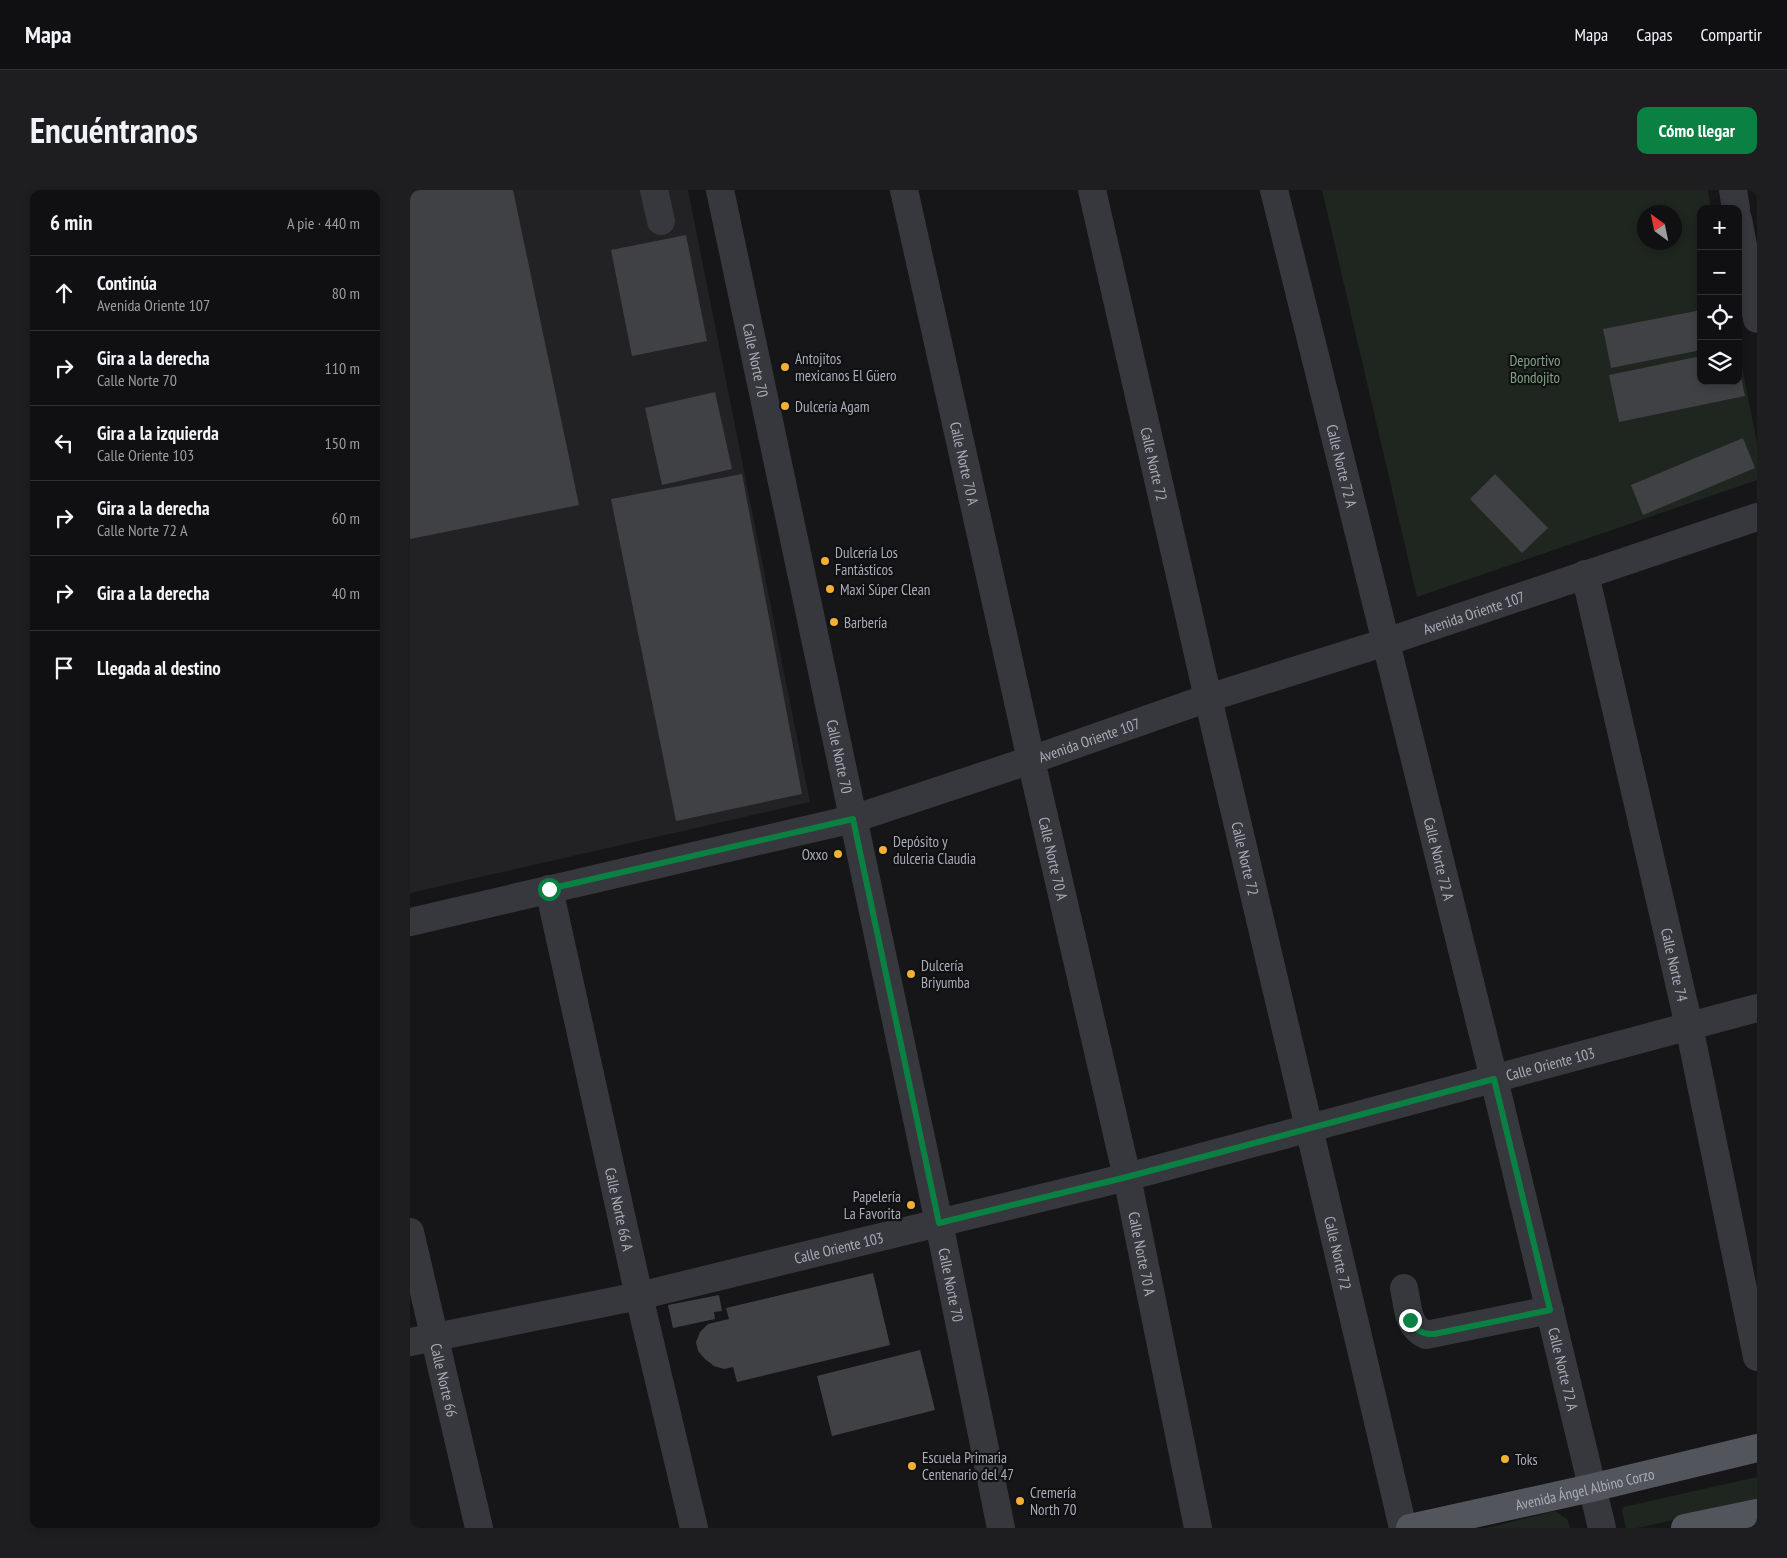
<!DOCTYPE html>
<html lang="es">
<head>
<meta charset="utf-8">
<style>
  body { margin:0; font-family:"PT Sans Narrow",sans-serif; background:#1e1e20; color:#f1f3f6 }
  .controls { position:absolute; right:15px; top:15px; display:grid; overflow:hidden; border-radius:10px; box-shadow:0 2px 8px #0003 }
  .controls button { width:45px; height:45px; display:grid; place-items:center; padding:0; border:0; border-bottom:1px solid #303032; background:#101012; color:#f1f3f6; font:25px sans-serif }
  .compass { position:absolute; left:1227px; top:15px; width:45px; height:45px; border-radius:50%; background:#101012; box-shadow:0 2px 8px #0003; rotate:327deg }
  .stop { position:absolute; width:15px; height:15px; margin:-11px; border:4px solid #0b8043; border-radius:50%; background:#fff }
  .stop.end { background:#0b8043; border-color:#fff; box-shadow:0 1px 5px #0008 }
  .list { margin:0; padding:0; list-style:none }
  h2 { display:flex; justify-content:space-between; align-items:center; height:65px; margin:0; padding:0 20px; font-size:21px }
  h2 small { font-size:16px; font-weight:400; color:#9c9d9f }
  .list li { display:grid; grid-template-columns:32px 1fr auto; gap:15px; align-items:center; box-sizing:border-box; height:75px; padding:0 20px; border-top:1px solid #303032 }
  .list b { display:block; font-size:19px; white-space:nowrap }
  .list p { margin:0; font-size:16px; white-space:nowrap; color:#9c9d9f }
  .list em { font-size:16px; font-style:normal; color:#9c9d9f }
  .icon { flex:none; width:28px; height:28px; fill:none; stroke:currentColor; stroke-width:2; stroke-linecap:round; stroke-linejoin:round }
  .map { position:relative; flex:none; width:1347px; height:1338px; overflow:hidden; border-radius:10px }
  header { display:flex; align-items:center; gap:30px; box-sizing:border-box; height:70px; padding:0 25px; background:#101012; border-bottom:1px solid #303032 }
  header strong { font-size:24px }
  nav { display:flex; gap:28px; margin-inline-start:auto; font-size:18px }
  .intro { display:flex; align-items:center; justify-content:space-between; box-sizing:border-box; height:120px; padding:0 30px }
  h1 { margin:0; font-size:35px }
  .button { padding:12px 22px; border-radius:10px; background:#0b8043; color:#fff; font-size:18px; font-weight:700 }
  main { display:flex; gap:30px; padding:0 30px }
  aside { flex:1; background:#101012; border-radius:10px; box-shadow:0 2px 8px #0003 }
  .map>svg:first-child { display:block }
  .built { fill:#222225 }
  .green { fill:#1e261f; fill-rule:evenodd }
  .building { fill:#404145 }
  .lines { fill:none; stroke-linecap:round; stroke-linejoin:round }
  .minor { stroke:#37383d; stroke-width:28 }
  .major { stroke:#53555c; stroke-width:28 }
  .route { stroke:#0b8043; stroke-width:6 }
  .poi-dot { fill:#f2b134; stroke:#111113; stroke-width:2 }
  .labels { text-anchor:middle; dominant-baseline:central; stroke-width:4.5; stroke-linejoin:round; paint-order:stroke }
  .poi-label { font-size:15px; fill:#a8adb8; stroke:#111113; text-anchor:start }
  .street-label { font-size:15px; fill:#a8adb8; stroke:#111113 }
  .park-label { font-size:15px; fill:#7fa381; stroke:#111113 }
</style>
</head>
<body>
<header>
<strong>Mapa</strong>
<nav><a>Mapa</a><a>Capas</a><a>Compartir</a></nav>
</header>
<div class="intro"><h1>Encuéntranos</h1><a class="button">Cómo llegar</a></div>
<main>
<aside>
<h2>6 min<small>A pie · 440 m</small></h2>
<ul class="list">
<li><svg class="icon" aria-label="ahead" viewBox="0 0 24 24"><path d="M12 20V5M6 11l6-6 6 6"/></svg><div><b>Continúa</b><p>Avenida Oriente 107</p></div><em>80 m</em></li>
<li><svg class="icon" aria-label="right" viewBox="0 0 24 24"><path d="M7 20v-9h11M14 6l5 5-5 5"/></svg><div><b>Gira a la derecha</b><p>Calle Norte 70</p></div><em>110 m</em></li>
<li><svg class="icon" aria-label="left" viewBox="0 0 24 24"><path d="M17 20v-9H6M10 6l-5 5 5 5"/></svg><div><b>Gira a la izquierda</b><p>Calle Oriente 103</p></div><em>150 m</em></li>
<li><svg class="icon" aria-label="right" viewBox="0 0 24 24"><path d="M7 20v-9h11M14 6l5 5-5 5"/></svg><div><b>Gira a la derecha</b><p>Calle Norte 72 A</p></div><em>60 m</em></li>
<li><svg class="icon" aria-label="right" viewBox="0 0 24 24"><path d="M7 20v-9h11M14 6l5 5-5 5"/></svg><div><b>Gira a la derecha</b></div><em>40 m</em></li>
<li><svg class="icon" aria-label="arrive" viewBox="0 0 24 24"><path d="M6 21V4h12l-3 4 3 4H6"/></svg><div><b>Llegada al destino</b></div></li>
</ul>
</aside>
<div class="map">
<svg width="1347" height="1338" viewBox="0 0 1347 1338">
  <rect width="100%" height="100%" fill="#161618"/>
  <path class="built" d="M0,0H278L400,612L0,703Z"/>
  <g class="green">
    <path d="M912,0H1298L1301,19H1291V191H1328V157L1347,253V290L1007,407ZM1234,22H1264V52H1234Z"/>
    <path d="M1347,1287V1312L1227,1338H1216L1212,1321L1213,1317Z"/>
    <path d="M1145,1321L1157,1329L1160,1338H1077Z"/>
  </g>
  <g class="building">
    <path d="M0,0H103L169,315L0,349Z"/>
    <path d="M276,45L297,151L222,166L201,60Z"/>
    <path d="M1291,120V160L1201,178L1193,139Z"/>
    <path d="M1291,166V191H1328L1329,178L1335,206L1209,232L1199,185Z"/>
    <path d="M305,202L322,279L252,295L235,218Z"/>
    <path d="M1333,248L1345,278L1233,325L1221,295Z"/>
    <path d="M332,284L392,604L266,631L201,309Z"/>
    <path d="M1085,284L1138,338L1112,363L1060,309Z"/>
    <path d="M463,1083L480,1155L327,1192L323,1177L314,1179L304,1176L295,1169L288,1161L286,1152L290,1142L298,1134L319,1129L316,1118Z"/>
    <path d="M309,1105L312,1121L304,1122L305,1129L263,1138L258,1115Z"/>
    <path d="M510,1160L525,1220L422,1246L407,1186Z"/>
  </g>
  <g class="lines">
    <g class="minor">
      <path d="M244,0L251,31"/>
      <path id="s1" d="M310,0L529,1033L591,1338"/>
      <path id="s2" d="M494,0L621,570L717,987L788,1338"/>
      <path id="s3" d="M682,0L798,508L993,1338"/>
      <path id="s4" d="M864,0L1084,889L1192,1338"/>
      <path d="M1323,0L1326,19"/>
      <path d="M1328,29L1347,129"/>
      <path id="s5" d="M1175,384L1279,836L1347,1167"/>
      <path id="s6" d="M139,699L229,1106L284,1338"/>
      <path id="s7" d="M0,732L443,629L621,570L798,508L976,452L1347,327"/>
      <path id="s8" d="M0,1042L69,1338"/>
      <path d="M994,1098C998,1116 997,1137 1016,1145L1140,1120"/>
      <path id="s9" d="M0,1152L229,1106L717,987L1347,818"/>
    </g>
    <g class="major">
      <path id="s10" d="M1000,1338L1181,1298L1347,1258"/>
      <path d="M1275,1338L1347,1323"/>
    </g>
  </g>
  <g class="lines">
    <path class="route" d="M139,699L443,629L529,1033L717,987L1084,889L1140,1120L1024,1144C1012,1145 1005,1140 1000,1130"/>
  </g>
  <g class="poi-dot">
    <circle cx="375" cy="177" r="5"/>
    <circle cx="375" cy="216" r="5"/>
    <circle cx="415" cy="371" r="5"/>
    <circle cx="420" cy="399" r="5"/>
    <circle cx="424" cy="432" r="5"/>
    <circle cx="473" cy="660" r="5"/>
    <circle cx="428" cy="664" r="5"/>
    <circle cx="501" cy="784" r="5"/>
    <circle cx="501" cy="1015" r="5"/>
    <circle cx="1095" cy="1269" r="5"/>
    <circle cx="502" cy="1276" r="5"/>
    <circle cx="610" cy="1311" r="5"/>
  </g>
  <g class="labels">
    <g class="poi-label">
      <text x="385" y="168">Antojitos<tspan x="385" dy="17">mexicanos El Güero</tspan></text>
      <text x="385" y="216">Dulcería Agam</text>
      <text x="425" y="362">Dulcería Los<tspan x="425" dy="17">Fantásticos</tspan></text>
      <text x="430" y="399">Maxi Súper Clean</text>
      <text x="434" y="432">Barbería</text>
      <text x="483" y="651">Depósito y<tspan x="483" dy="17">dulceria Claudia</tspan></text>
      <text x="418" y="664" text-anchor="end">Oxxo</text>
      <text x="511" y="775">Dulcería<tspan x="511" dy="17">Briyumba</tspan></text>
      <text x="491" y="1006" text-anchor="end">Papelería<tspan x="491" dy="17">La Favorita</tspan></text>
      <text x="512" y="1267">Escuela Primaria<tspan x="512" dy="17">Centenario del 47</tspan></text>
      <text x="1105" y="1269">Toks</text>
      <text x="620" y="1302">Cremería<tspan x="620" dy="17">North 70</tspan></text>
    </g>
    <g class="street-label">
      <text stroke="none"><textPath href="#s1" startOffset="174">Calle Norte 70</textPath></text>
      <text stroke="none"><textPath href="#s2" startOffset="280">Calle Norte 70 A</textPath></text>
      <text stroke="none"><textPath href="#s3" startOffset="281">Calle Norte 72</textPath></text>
      <text stroke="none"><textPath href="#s4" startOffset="284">Calle Norte 72 A</textPath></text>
      <text stroke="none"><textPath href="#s7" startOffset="1109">Avenida Oriente 107</textPath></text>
      <text stroke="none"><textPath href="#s7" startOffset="704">Avenida Oriente 107</textPath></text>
      <text stroke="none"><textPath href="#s1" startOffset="579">Calle Norte 70</textPath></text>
      <text stroke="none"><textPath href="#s2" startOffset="685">Calle Norte 70 A</textPath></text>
      <text stroke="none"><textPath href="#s3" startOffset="686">Calle Norte 72</textPath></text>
      <text stroke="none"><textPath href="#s4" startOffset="689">Calle Norte 72 A</textPath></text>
      <text stroke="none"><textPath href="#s5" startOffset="401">Calle Norte 74</textPath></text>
      <text stroke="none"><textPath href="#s9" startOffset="1174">Calle Oriente 103</textPath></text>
      <text stroke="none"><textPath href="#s6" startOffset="328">Calle Norte 66 A</textPath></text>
      <text stroke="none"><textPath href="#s9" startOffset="439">Calle Oriente 103</textPath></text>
      <text stroke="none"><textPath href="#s2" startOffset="1090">Calle Norte 70 A</textPath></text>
      <text stroke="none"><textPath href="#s3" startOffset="1091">Calle Norte 72</textPath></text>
      <text stroke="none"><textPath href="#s1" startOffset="1119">Calle Norte 70</textPath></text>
      <text stroke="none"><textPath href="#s4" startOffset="1214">Calle Norte 72 A</textPath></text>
      <text stroke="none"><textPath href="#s8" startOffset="152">Calle Norte 66</textPath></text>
      <text stroke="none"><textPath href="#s10" startOffset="179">Avenida Ángel Albino Corzo</textPath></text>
    </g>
    <g class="park-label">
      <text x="1125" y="170">Deportivo<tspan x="1125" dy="17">Bondojito</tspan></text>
    </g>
  </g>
</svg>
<div class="controls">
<button>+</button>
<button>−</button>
<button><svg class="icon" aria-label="locate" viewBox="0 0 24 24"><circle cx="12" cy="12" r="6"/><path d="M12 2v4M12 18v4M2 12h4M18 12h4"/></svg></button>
<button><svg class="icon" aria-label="layers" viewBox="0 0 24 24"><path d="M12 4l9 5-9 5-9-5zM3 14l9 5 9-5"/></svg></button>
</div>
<svg class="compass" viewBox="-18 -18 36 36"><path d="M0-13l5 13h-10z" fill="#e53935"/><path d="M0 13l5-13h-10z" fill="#9c9d9f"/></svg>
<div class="stop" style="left:139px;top:699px"></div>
<div class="stop end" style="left:1000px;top:1130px"></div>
</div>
</main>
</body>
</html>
